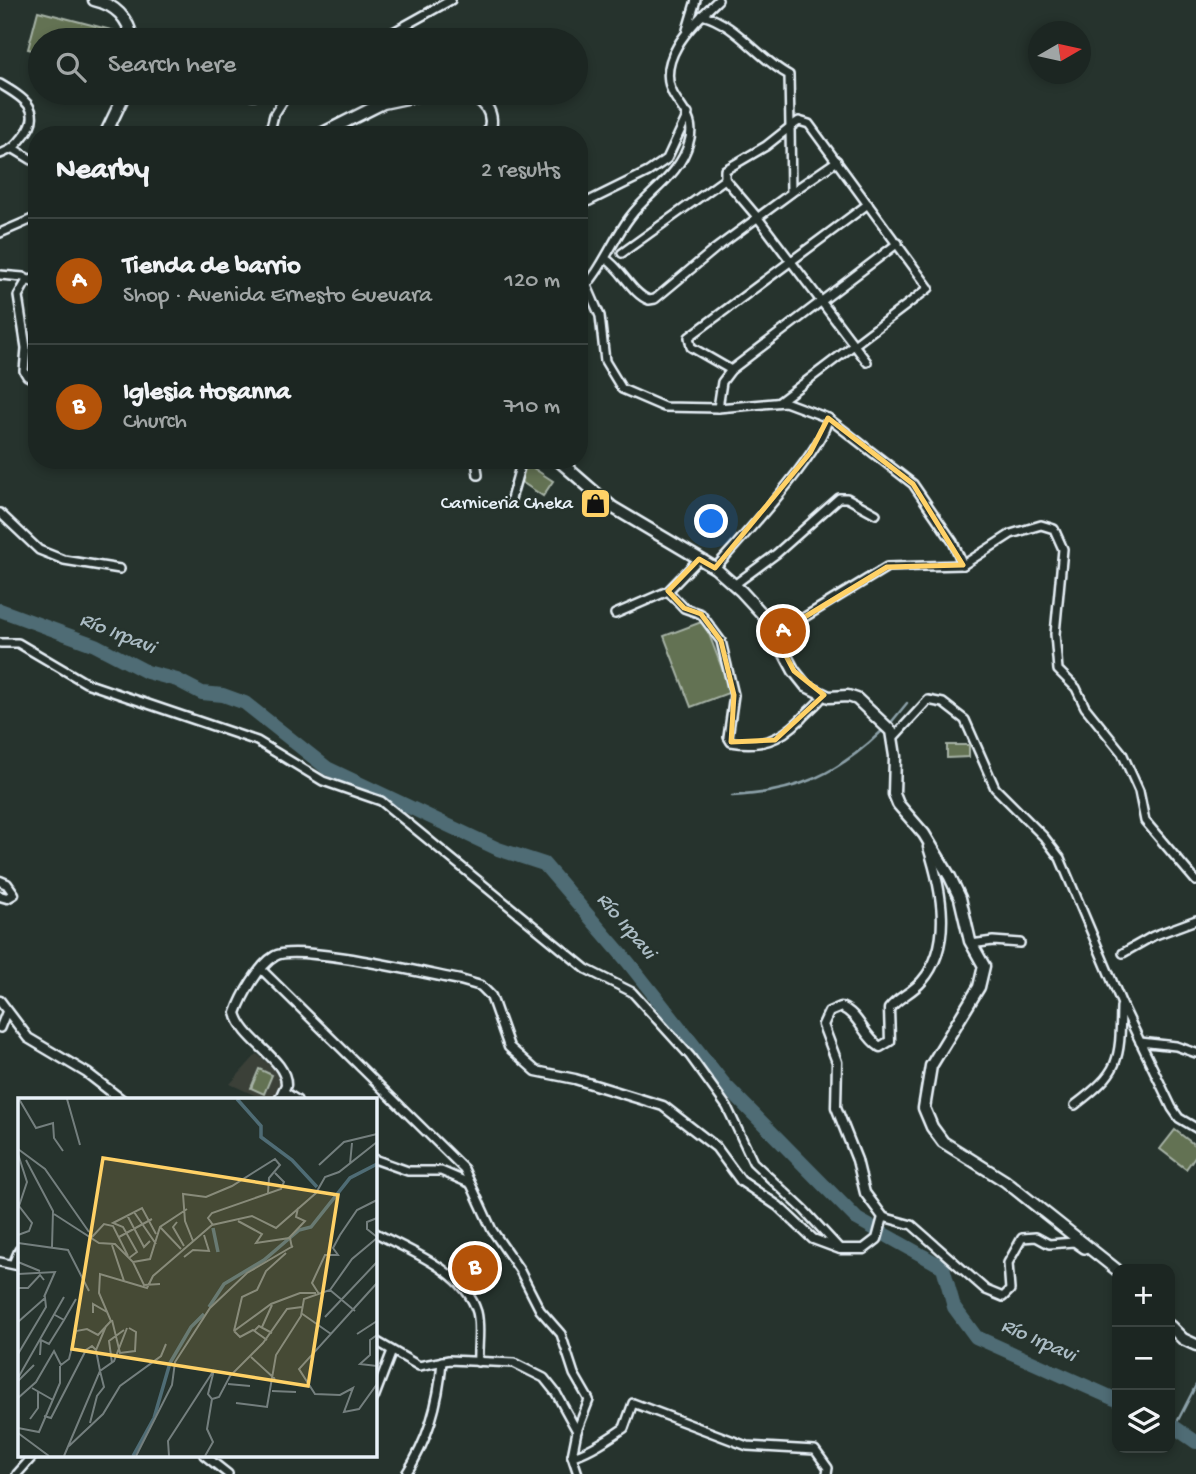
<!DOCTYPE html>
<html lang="en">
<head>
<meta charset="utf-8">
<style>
  body { margin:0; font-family:"Gochi Hand",sans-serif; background:#252e2a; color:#f1f3f6 }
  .controls { position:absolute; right:21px; bottom:21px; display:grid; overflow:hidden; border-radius:14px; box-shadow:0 4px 10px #0003 }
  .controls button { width:63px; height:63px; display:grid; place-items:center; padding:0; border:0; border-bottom:2px solid #3a4340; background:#1c2622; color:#f1f3f6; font:35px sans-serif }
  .compass { position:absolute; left:1028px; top:21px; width:63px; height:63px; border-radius:50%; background:#1c2622; box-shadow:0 4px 10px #0003; rotate:81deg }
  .you { position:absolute; left:712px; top:522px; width:24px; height:24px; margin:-18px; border:5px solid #fff; border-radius:50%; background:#1a73e8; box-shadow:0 0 0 10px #1a73e833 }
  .badge { display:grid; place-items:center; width:46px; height:46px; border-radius:50%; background:#b45309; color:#fff; font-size:23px; font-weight:700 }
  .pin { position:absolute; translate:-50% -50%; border:4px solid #fff; box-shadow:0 2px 7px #0006 }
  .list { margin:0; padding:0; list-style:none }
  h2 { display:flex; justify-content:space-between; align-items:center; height:91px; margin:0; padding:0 28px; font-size:30px }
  h2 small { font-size:23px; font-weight:400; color:#a0a5a5 }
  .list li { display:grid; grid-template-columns:46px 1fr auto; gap:21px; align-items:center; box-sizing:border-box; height:126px; padding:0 28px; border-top:2px solid #3a4340 }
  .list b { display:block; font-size:26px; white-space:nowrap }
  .list p { margin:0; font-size:23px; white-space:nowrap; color:#a0a5a5 }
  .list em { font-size:23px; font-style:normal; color:#a0a5a5 }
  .icon { flex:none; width:38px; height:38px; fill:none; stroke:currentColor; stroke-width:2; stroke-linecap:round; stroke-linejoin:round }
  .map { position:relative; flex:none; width:1196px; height:1474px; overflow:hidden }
  .search { position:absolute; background:#1c2622; box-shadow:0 4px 10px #0003; left:28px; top:28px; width:560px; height:77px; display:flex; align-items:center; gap:18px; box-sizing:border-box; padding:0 24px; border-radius:38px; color:#a0a5a5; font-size:26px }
  .panel { position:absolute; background:#1c2622; box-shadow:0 4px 10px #0003; left:28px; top:126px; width:560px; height:343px; border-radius:28px }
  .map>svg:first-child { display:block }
  .built { fill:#3a4039 }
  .green { fill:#647253; stroke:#a6b2a6; stroke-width:2 }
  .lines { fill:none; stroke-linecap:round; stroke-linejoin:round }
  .stream { stroke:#8ca1a9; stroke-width:2.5 }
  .river { stroke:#4f6c75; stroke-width:14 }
  .minor-casing { stroke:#e8f1f8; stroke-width:12 }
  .tertiary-casing { stroke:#e8f1f8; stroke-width:13 }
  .secondary-casing { stroke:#e8f1f8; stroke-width:15 }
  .minor { stroke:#26332d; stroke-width:7 }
  .tertiary { stroke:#26332d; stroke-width:8 }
  .secondary { stroke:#26332d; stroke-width:10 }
  .marked { fill:none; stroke:#ffd166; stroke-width:5; stroke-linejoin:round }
  .labels { text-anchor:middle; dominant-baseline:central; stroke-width:5; stroke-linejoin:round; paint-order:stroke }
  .poi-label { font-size:19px; fill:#e8f1f8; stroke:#26332d; text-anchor:end }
  .water-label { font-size:21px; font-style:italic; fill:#abbcc4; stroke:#26332d }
  .inset-river { fill:none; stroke:#4f6c75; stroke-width:3.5 }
  .inset-road { fill:none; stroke:#747f7e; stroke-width:2 }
  .view { fill:#ffd166; fill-opacity:0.15; stroke:#ffd166; stroke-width:3.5 }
  .inset-edge { fill:none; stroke:#e8f1f8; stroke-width:3.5 }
</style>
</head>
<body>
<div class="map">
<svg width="1196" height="1474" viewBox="0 0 1196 1474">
  <rect width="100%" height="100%" fill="#26332d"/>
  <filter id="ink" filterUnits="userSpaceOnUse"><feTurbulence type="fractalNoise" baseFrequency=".0143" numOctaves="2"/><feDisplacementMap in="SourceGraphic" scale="14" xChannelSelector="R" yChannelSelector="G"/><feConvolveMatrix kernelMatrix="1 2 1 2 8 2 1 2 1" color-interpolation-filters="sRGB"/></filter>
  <g filter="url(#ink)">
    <path class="built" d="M257,1054L283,1077L272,1099H263L230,1084Z"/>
    <g class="green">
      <path d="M38,11L115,31L113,40H40V52L28,49Z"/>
      <path d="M527,464L553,481L543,496L517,479Z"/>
      <path d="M704,621L731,692L691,707L664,636Z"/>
      <path d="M947,745H969V757L947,758Z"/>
      <path d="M259,1069L272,1075L264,1094L251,1088Z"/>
      <path d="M1175,1130L1196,1146V1155L1186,1169L1160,1149Z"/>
    </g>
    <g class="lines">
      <g class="stream">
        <path d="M889,725L907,703"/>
        <path d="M732,796C797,792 837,775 884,729"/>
        <path d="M1175,1426L1196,1385"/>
      </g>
      <g class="river">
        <path d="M0,610L95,645L147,672L177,680L202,693L223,695L245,703L327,768L498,849L544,864L628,962L725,1085L857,1219L943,1267L954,1307L976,1337L1117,1400"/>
        <path d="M1170,1424L1196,1442"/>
      </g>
      <defs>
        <g id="minor">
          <path d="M702,15C737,24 757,58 789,75L790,127L766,146L725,170V179"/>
          <path d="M687,30L696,0"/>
          <path d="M379,40L451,0"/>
          <path d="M0,84C24,98 46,111 22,138C15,147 11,150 0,154"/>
          <path d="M243,93L254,95L263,93"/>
          <path d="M269,135L274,115L288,93"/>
          <path d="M14,149L37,163"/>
          <path d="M725,179L758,218L867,362"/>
          <path d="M792,192L837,161"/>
          <path d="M579,206L648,172L667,159L688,114"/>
          <path d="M0,233L37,217"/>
          <path d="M622,253L725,179"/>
          <path d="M606,259C622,269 632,294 649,300L655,299L715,249L791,193L790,127L799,121L809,124L929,288L779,402"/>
          <path d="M0,275L23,277L37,285"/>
          <path d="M37,277L26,282L18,296L26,348L24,371L27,376L37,381"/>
          <path d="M587,286L600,316L605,361L622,389L664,407L718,408L785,402L828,418L913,484L953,542L963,565"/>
          <path d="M579,293C602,271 611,242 630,217C649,191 680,176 689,142C695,123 686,114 676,99C651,62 693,24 718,0"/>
          <path d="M731,370L691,347L689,337L868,204"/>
          <path d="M718,408L722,382L731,370L898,243"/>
          <path d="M476,460L478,475"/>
          <path d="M511,499L522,460"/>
          <path d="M0,513L39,550L64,560L120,569"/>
          <path d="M715,568C739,541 825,449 828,418"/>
          <path d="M734,585L776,554L839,498H847L876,514"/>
          <path d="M668,591L684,608L701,614L721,641L734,695L728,737L731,742C761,747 779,741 801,719C808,711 818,704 824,695"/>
          <path d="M615,614L668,591L699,559"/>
          <path d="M775,635L887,567L963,565L1011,534L1041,525L1054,529L1063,549L1055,634L1058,670L1076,688L1085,707L1122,753L1139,791L1145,821L1196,881"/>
          <path d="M0,643H18L86,683L257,741L323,781L381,801L586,969L632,992L690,1056L727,1107L753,1162L804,1210L840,1249"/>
          <path d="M893,738L928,700L943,703L965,720L995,788L1044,837L1060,858L1121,1002L1172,1108L1179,1118L1196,1128"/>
          <path d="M971,944L993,941L1020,943"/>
          <path d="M1123,953L1153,936L1196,920"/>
          <path d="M262,970L464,1169L492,1230L519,1269L540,1310L561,1334L574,1374L589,1400L577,1431"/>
          <path d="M0,1028L6,1013"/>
          <path d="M1140,1042L1176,1046L1196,1053"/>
          <path d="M283,1091L297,1100"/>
          <path d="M1075,1105C1120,1071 1120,1062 1121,1007"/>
          <path d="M374,1159L408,1171H441L469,1183"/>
          <path d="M883,1217L912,1225L986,1290L1003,1297L1010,1290L1008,1263L1022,1238L1036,1237L1049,1244L1074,1242L1084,1249"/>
          <path d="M374,1232C409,1251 465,1271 477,1312C481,1328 477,1346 478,1362"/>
          <path d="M0,1262L19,1266"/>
          <path d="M13,1264L19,1250"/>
          <path d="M374,1340L419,1366L449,1360L514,1363L544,1378L556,1393L577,1431L572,1456L578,1474"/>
          <path d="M374,1398L392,1351"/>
          <path d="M204,1455L228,1474"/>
          <path d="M572,1456C587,1453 611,1437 624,1428L633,1403L747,1446L815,1450L828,1468L827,1474"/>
          <path d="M17,1474L34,1455"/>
          <path d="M406,1474C429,1439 439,1402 442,1361"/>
        </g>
        <g id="tertiary">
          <path d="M0,881L7,884L14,894L7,898L0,896"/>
          <path d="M0,1001L28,1038L87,1073L122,1100"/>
          <path d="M279,1100L286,1085C287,1059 243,1041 236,1013C242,996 259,965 275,956C296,943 428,974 460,980L481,986L491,996L509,1047L536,1071L575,1079L663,1106L716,1147L741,1181L778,1206L813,1239L840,1249H864L877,1239L883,1217L865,1193L857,1160L836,1107L837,1062L823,1025L829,1012L841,1007C860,1015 863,1036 880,1047L890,1041L889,1009C898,997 912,993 922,981C953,945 942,890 928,847"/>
        </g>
        <g id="secondary">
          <path d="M94,0C116,5 128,18 133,40"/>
          <path d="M462,93C484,97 497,113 488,135"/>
          <path d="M105,135L125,93"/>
          <path d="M319,135L383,103L430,93"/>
          <path d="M558,460L612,507L715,568L741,591L765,617L794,671L806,686L829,697L848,696L857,699L891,731L895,756L894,794L898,804L924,834L950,877L960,898L970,941L984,966L979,987L931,1066L924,1108L932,1127L943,1142L1005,1181L1117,1270"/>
          <path d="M1170,1326L1183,1339L1196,1345"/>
        </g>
      </defs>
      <use href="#minor" class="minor-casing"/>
      <use href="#tertiary" class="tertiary-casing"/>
      <use href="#secondary" class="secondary-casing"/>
      <use href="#minor" class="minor"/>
      <use href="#tertiary" class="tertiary"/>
      <use href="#secondary" class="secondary"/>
    </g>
  </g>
  <path class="marked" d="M828,418L913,484L963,565L887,567L775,635L794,671L824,695L775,740L731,742L734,695L721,641L701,614L684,608L668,591L699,559L715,568L810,453Z"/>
  <defs>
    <symbol id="shop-square" viewBox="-11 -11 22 22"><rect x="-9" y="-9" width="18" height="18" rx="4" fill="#ffd166" stroke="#26332d"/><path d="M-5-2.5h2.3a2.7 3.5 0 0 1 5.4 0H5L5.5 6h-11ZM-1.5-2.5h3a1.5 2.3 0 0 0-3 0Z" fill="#111"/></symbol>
  </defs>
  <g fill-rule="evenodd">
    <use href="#shop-square" x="578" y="486" width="35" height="35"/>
  </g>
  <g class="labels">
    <g class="poi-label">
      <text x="573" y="504">Carniceria Cheka</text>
    </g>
    <g class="water-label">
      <text transform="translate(117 635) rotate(22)">Río Irpavi</text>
      <text transform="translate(625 927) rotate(50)">Río Irpavi</text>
      <text transform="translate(1038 1342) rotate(24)">Río Irpavi</text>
    </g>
  </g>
  <g transform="translate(18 1098)">
    <rect width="359" height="359" fill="#26332d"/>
    <path class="inset-river" d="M219,1L243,28V39L274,62L299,89M195,130L200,154M191,209L206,186L246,162L281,132L293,129L332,80L359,66M115,358L136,320L152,265L173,229L186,216"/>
    <path class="inset-road" d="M1,1L18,30L35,25L36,40L45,53M49,1L62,47M0,51L27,71L71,134M0,56L9,84L1,108L14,125L11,133L0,137M8,62L35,113L34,149M332,66L334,45M301,67L326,44L359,36M116,114L138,146M36,116L81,145L97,146L115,164L126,187L142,186M109,117L126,149L132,143M359,120L349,124V131L359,139M220,123L244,136L238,145L272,140L274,150M159,124L155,129L166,148M195,127L190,120L194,115L263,91L266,84L257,75M142,129L163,151M74,139L86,126L95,128L110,158M101,139L134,121M271,140L287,123L278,119L280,110M175,143L167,123L165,96L188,99L214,88L257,61L262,67L251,80L250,95M0,145L50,152L71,193M94,147L106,183M166,159L175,152L191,153L186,137M111,160L119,154L105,129L95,125L124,110L138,136M0,164L22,173M115,164L132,161L142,129L169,111M0,176L37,174L26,199M359,185L281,271L297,296L322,297L335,290L326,314L341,311L359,286M0,190H10L22,177L26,182M312,192L337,213M301,196L294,185L307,157H320L315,150L322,137L339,112L359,102M75,215V206L89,214M283,215L313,236M37,217L46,222L58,201M307,219L359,164M94,222L102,255L117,253L118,234L111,230M0,224L27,200L28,209L0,256M244,229L254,207M216,233L224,199L239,192L248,173L268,155M216,233L253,206L282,195H298M216,233L222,239L235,232L249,242M236,233L241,228L254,235M339,236L359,223M359,237L352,242V257L342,266L359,268M22,257L23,242L31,246L46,222M233,259L257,281M94,265L91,243L106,232M0,280L46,199M0,283L16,267M210,286L232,288M14,290L35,302M254,293L278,294M0,300L18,284L36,253L43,267L51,261L58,233L69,231L80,237L93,223L81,195L82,176L129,190L135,178L194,127L234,118L258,130L298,95L307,79L321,74L359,44M218,305L249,309L258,257L283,218L286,201L312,192L334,161L359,140M26,318L33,320L68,252L74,248L78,252M12,321L20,310V294M72,325L79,298L86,289L82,273L96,263L109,230M0,330L21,334L42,285V268M0,335L31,358M51,348L85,316L102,288L143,258L148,246M46,358L82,273L78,252L88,228M118,358L154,287L157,264L192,210L229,175L275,148M151,358L150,343L196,272L190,296L194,301L201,299L212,278L245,245L269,211L284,209M187,358L195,344L189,331L194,301"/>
    <path class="view" d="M85,60L320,97L290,288L54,251Z"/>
    <rect width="359" height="359" class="inset-edge"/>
  </g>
</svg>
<div class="controls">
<button>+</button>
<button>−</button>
<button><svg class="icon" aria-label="layers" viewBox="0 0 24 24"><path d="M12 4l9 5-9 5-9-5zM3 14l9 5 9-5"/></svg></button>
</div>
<svg class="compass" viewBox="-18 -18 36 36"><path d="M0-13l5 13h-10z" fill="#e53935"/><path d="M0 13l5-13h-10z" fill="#a0a5a5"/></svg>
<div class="you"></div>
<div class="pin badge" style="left:783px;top:631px">A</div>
<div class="pin badge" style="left:475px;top:1268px">B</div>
<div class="search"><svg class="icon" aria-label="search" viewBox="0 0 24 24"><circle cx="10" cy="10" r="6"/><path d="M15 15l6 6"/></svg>Search here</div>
<section class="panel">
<h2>Nearby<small>2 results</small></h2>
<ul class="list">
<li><span class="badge">A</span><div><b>Tienda de barrio</b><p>Shop · Avenida Ernesto Guevara</p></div><em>120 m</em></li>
<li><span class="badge">B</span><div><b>Iglesia Hosanna</b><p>Church</p></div><em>710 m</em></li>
</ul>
</section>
</div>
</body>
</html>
